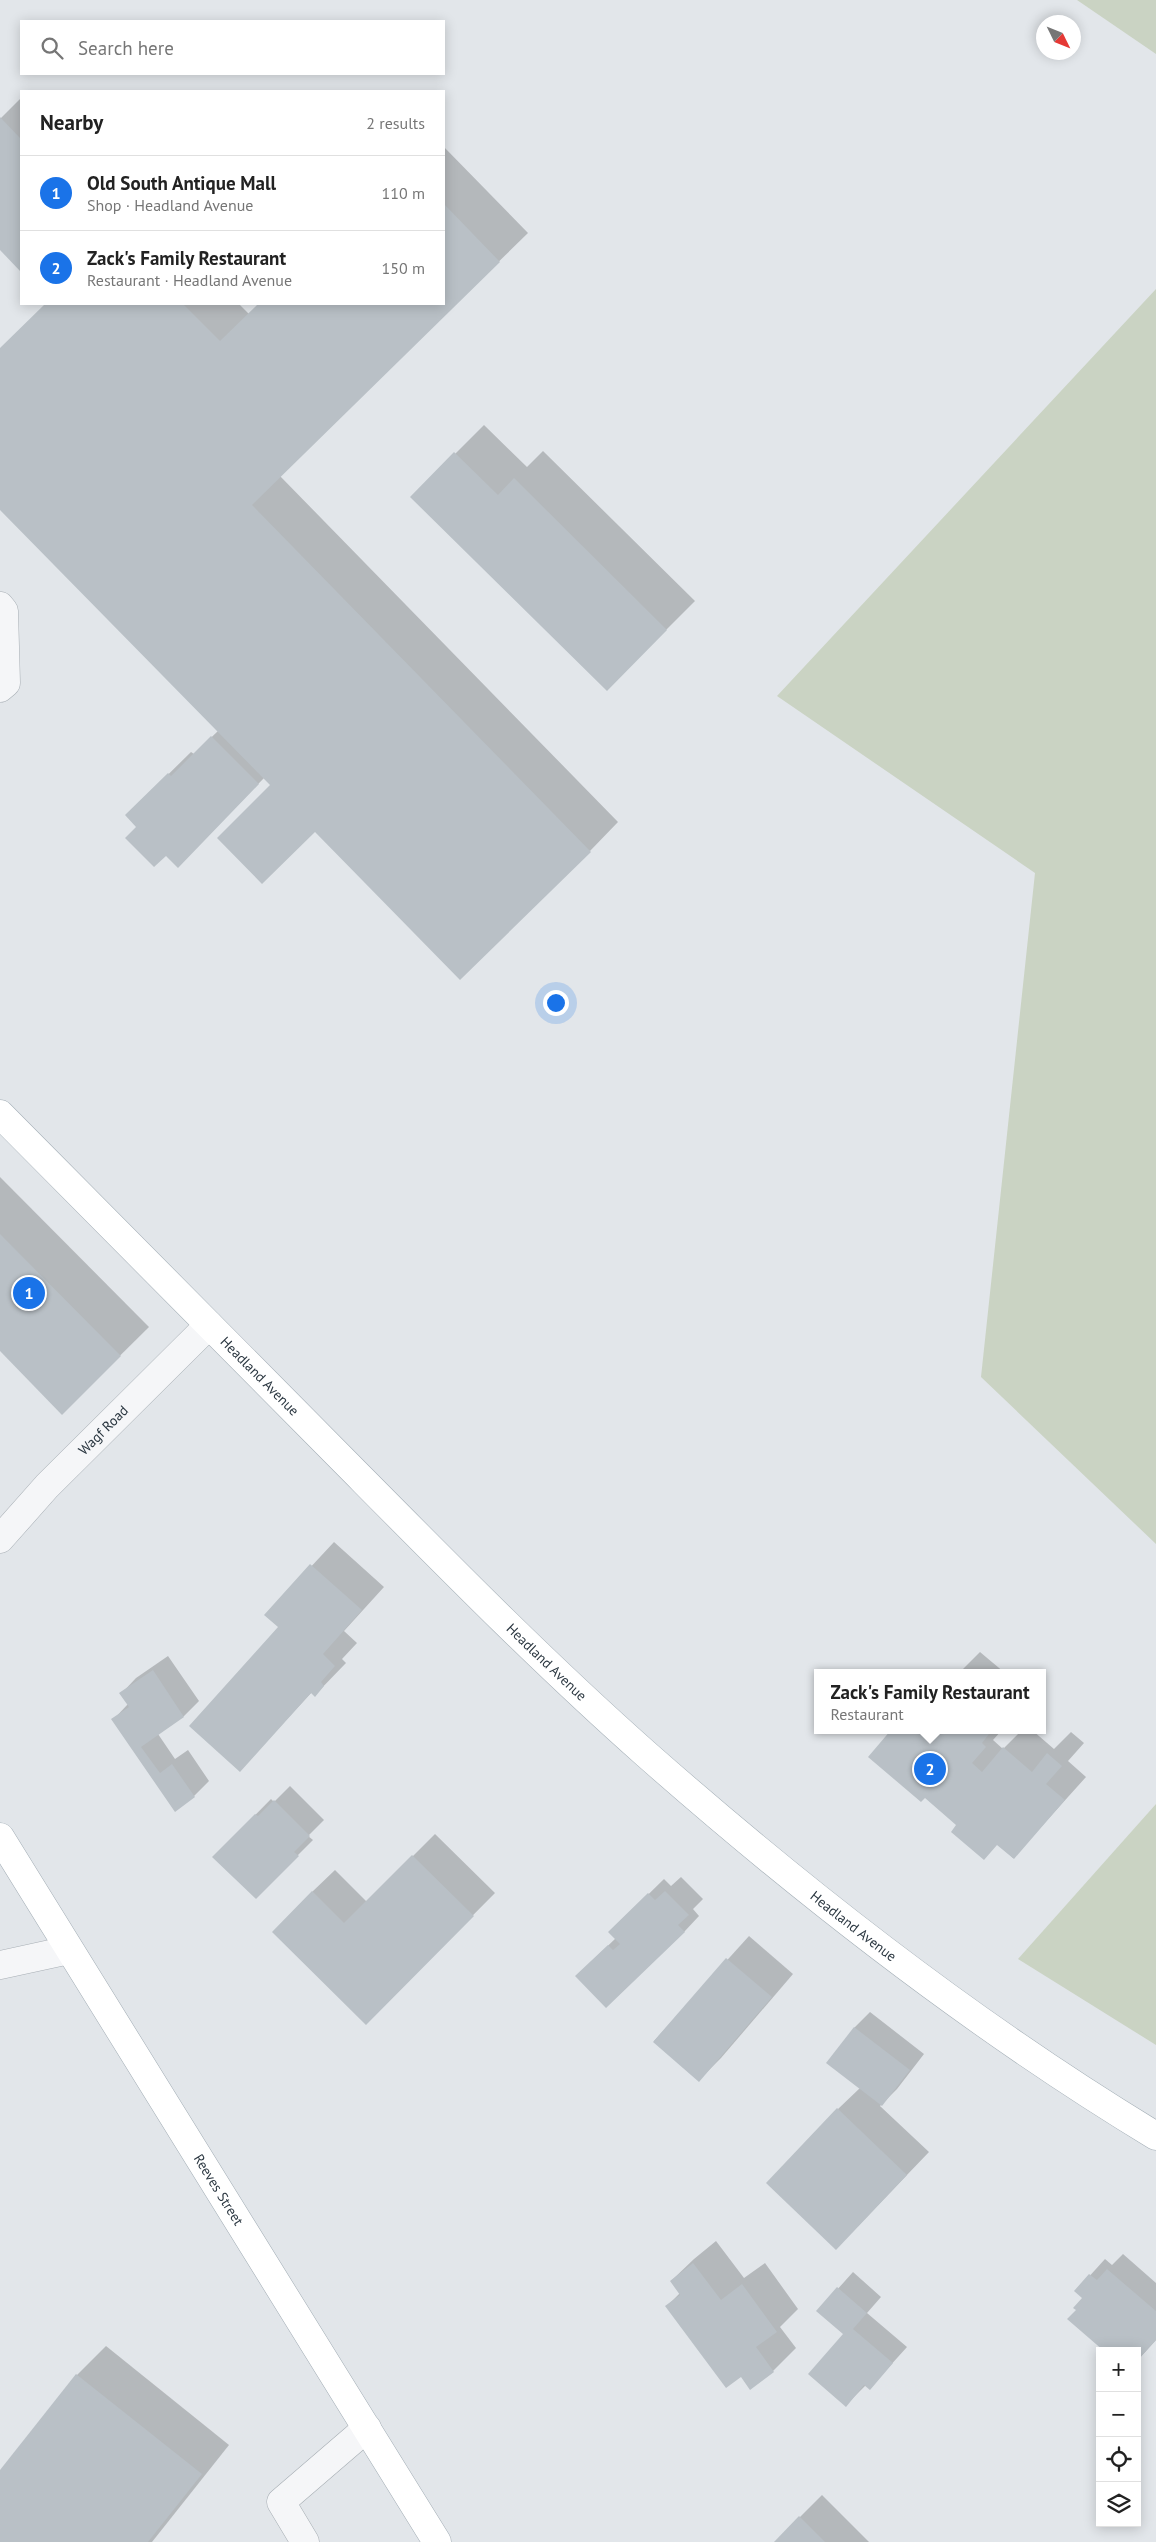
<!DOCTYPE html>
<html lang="en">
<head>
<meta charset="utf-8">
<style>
  body { margin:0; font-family:"PT Sans",sans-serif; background:#f6f6f6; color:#222 }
  .controls { position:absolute; right:15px; bottom:15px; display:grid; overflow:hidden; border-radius:0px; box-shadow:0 2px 12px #0003 }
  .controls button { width:45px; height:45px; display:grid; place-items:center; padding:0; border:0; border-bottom:1px solid #e0e0e0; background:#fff; color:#222; font:25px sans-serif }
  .compass { position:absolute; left:1036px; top:15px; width:45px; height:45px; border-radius:50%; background:#fff; box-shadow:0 2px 12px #0003; rotate:133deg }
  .you { position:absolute; left:555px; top:1002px; width:18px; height:18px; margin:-12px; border:4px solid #fff; border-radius:50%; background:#1a73e8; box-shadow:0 0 0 8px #1a73e833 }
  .badge { display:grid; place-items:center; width:32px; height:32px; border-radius:50%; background:#1a73e8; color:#fff; font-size:16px; font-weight:700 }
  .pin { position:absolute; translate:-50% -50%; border:2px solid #fff; box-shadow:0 1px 5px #0006 }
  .popup { position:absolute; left:814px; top:1669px; width:232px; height:65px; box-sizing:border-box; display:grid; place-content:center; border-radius:0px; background:#fff; filter:drop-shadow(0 1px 4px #0005); font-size:16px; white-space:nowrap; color:#767676 }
  .popup b { font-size:19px; color:#222 }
  .popup::after { content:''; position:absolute; left:50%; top:100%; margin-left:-10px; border:10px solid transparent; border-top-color:#fff }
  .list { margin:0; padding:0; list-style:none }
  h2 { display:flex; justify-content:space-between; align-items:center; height:65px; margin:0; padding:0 20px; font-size:21px }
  h2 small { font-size:16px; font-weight:400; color:#767676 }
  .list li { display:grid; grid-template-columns:32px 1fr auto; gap:15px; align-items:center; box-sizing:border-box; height:75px; padding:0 20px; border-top:1px solid #e0e0e0 }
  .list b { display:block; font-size:19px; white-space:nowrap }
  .list p { margin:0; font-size:16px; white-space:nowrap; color:#767676 }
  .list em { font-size:16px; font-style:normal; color:#767676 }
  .icon { flex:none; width:28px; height:28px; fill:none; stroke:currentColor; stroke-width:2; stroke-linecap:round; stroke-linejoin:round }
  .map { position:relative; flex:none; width:1156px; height:2542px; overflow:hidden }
  .search { position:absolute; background:#fff; box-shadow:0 2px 12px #0003; left:20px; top:20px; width:425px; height:55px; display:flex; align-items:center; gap:12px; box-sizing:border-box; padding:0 18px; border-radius:0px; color:#767676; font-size:19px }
  .panel { position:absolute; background:#fff; box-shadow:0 2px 12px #0003; left:20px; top:90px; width:425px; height:215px; border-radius:0px }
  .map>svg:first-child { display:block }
  .green { fill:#cad3c3 }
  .shadow { fill:#0003 }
  .building { fill:#b9c0c6 }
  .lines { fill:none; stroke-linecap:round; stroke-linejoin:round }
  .minor-casing { stroke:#a7aeb4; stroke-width:29 }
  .major-casing { stroke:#a2adb5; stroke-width:29 }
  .minor { stroke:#f5f6f8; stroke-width:28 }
  .major { stroke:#fff; stroke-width:28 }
  .labels { text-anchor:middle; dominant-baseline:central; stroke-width:4; stroke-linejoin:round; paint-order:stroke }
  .street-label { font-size:14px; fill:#2b3741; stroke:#f1f5f7 }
</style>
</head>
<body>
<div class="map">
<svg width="1156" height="2542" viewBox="0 0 1156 2542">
  <rect width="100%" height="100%" fill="#e2e6ea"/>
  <g class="green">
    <path d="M1077,0H1156V54Z"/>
    <path d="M1156,289V1544L981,1377L1035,873L777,696Z"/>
    <path d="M1156,1804V2045L1018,1959Z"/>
  </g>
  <g class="shadow">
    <path d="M21,98V270L0,248V119Z"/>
    <path d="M444,147L528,233L280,476L618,822L590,851L271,785L264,778L200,844L138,827L127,815L191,752L194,754L218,731L0,508V349L47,304H239L249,314L259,304H444Z"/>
    <path d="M484,425L527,467L543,451L695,601L607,689L412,497Z"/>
    <path d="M0,1177L149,1327L62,1413L0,1349Z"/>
    <path d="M334,1542L384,1587L344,1631L357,1643L342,1659L346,1663L315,1695L312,1692L240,1770L279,1627L266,1615Z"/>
    <path d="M980,1652L1005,1673H959Z"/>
    <path d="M168,1656L199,1701L184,1716L158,1734L175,1759L188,1750L209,1781L194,1796L175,1810L113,1720L128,1704L121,1694L136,1678Z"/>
    <path d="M893,1730H1002L993,1740L1003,1749L1022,1730H1032L1054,1749L1071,1732L1084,1743L1068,1761L1086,1777L1013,1858L998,1844L958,1825Z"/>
    <path d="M290,1786L324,1820L308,1836L313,1840L256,1897L214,1857L271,1799L274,1802Z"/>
    <path d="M435,1834L495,1893L366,2023L312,1892L335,1870L367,1902Z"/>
    <path d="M681,1877L703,1899L693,1909L699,1916L684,1932L592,1961L616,1938L610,1932L664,1879L671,1886Z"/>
    <path d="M749,1936L793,1974L721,2058L699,2080L654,2041Z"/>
    <path d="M870,2012L924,2054L897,2089L880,2106L929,2152L858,2226L838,2109L860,2088L828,2063L855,2027Z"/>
    <path d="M716,2241L744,2278L765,2263L798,2309L780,2327L796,2348L773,2371L751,2388L741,2375L667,2306L680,2293L671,2281L694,2259Z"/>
    <path d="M1123,2254L1156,2283V2340L1137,2361V2351L1077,2310L1084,2298L1076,2291L1105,2259L1112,2265Z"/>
    <path d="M853,2272L881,2297L867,2313L907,2347L870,2388L866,2385L846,2405L844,2334L818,2311Z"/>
    <path d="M106,2346L229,2445L152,2542H0V2472L77,2375Z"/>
    <path d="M822,2495L869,2542H775Z"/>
  </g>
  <g class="building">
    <path d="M0,117L21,139V272L0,250Z"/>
    <path d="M444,204L500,262L252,505L591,852L460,980L315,832L262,884L217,838L270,785L0,510V348L45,304H183L220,341L258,304H444Z"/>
    <path d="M454,452L498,495L514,478L667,630L607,691L410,497Z"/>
    <path d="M211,736L259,784L178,868L166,856L154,867L125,838L136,827L125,815L168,773L171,776Z"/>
    <path d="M0,1234L121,1356L62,1415L0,1351Z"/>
    <path d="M310,1564L362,1610L323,1654L335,1666L321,1682L324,1686L315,1697L311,1693L240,1772L189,1726L278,1627L264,1615Z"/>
    <path d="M153,1670L184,1717L141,1747L160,1773L172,1764L195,1797L175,1812L111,1719L129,1707L119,1693Z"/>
    <path d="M891,1730H992L982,1743L986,1747L972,1763L982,1772L1003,1747L1032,1772L1047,1753L1062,1766L1046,1784L1065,1800L1014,1859L997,1845L984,1860L951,1832L956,1825L925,1798L921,1802L868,1757Z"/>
    <path d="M274,1800L310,1836L294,1852L299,1856L256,1899L212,1857L255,1814L258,1816Z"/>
    <path d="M412,1855L474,1916L366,2025L272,1932L312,1891L344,1923Z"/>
    <path d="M665,1891L689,1915L678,1925L685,1932L606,2008L575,1976L608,1945L613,1950L620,1944L608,1932L648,1893L655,1900Z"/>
    <path d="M726,1958L772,1997L699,2082L653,2042Z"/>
    <path d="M854,2027L910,2070L882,2106L826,2063Z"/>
    <path d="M837,2108L907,2175L836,2250L766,2183Z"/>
    <path d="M693,2263L721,2300L742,2284L777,2332L756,2347L774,2372L750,2390L741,2377L726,2388L665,2306L680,2295L670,2281Z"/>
    <path d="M1107,2269L1156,2311V2340L1137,2361V2351H1104L1067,2319L1076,2310L1073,2308L1082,2298L1074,2291L1089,2274L1097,2280Z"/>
    <path d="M837,2287L867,2313L853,2329L893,2363L870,2390L864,2385L846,2407L808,2374L843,2334L816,2311Z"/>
    <path d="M76,2374L202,2474L148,2542H0V2470Z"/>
    <path d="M799,2516L825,2542H774Z"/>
  </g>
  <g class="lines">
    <defs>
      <g id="minor">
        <path d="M0,606L4,611L6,683L0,688"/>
        <path id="s1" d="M0,1539L47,1486L209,1325"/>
        <path d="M0,1965L69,1950"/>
        <path d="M305,2542L281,2502L367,2428"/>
      </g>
      <g id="major">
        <path id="s2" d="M0,1114C115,1230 230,1346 345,1462C443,1561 542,1662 646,1754C806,1895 974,2026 1156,2136"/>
        <path id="s3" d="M0,1837L437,2542"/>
      </g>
    </defs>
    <use href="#minor" class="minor-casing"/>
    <use href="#major" class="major-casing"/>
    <use href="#minor" class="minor"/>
    <use href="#major" class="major"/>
  </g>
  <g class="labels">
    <g class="street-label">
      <text stroke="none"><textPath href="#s2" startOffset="369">Headland Avenue</textPath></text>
      <text stroke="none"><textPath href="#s1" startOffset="150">Wagf Road</textPath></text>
      <text stroke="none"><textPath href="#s2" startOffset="774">Headland Avenue</textPath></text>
      <text stroke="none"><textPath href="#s2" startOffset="1179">Headland Avenue</textPath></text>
      <text stroke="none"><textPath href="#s3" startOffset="415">Reeves Street</textPath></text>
    </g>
  </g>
</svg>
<div class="controls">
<button>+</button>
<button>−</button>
<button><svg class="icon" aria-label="locate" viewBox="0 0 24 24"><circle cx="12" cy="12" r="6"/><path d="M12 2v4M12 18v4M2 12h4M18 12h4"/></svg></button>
<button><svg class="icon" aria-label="layers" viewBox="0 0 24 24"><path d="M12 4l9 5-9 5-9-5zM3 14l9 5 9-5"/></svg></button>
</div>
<svg class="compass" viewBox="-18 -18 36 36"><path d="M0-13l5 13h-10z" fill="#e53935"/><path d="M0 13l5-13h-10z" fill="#767676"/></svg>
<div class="you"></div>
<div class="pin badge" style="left:29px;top:1293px">1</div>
<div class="pin badge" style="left:930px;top:1769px">2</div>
<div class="popup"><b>Zack's Family Restaurant</b>Restaurant</div>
<div class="search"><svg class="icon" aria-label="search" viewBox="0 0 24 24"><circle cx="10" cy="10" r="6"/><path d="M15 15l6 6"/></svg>Search here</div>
<section class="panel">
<h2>Nearby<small>2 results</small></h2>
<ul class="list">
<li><span class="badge">1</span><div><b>Old South Antique Mall</b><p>Shop · Headland Avenue</p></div><em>110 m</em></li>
<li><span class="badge">2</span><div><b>Zack's Family Restaurant</b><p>Restaurant · Headland Avenue</p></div><em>150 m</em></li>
</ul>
</section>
</div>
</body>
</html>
